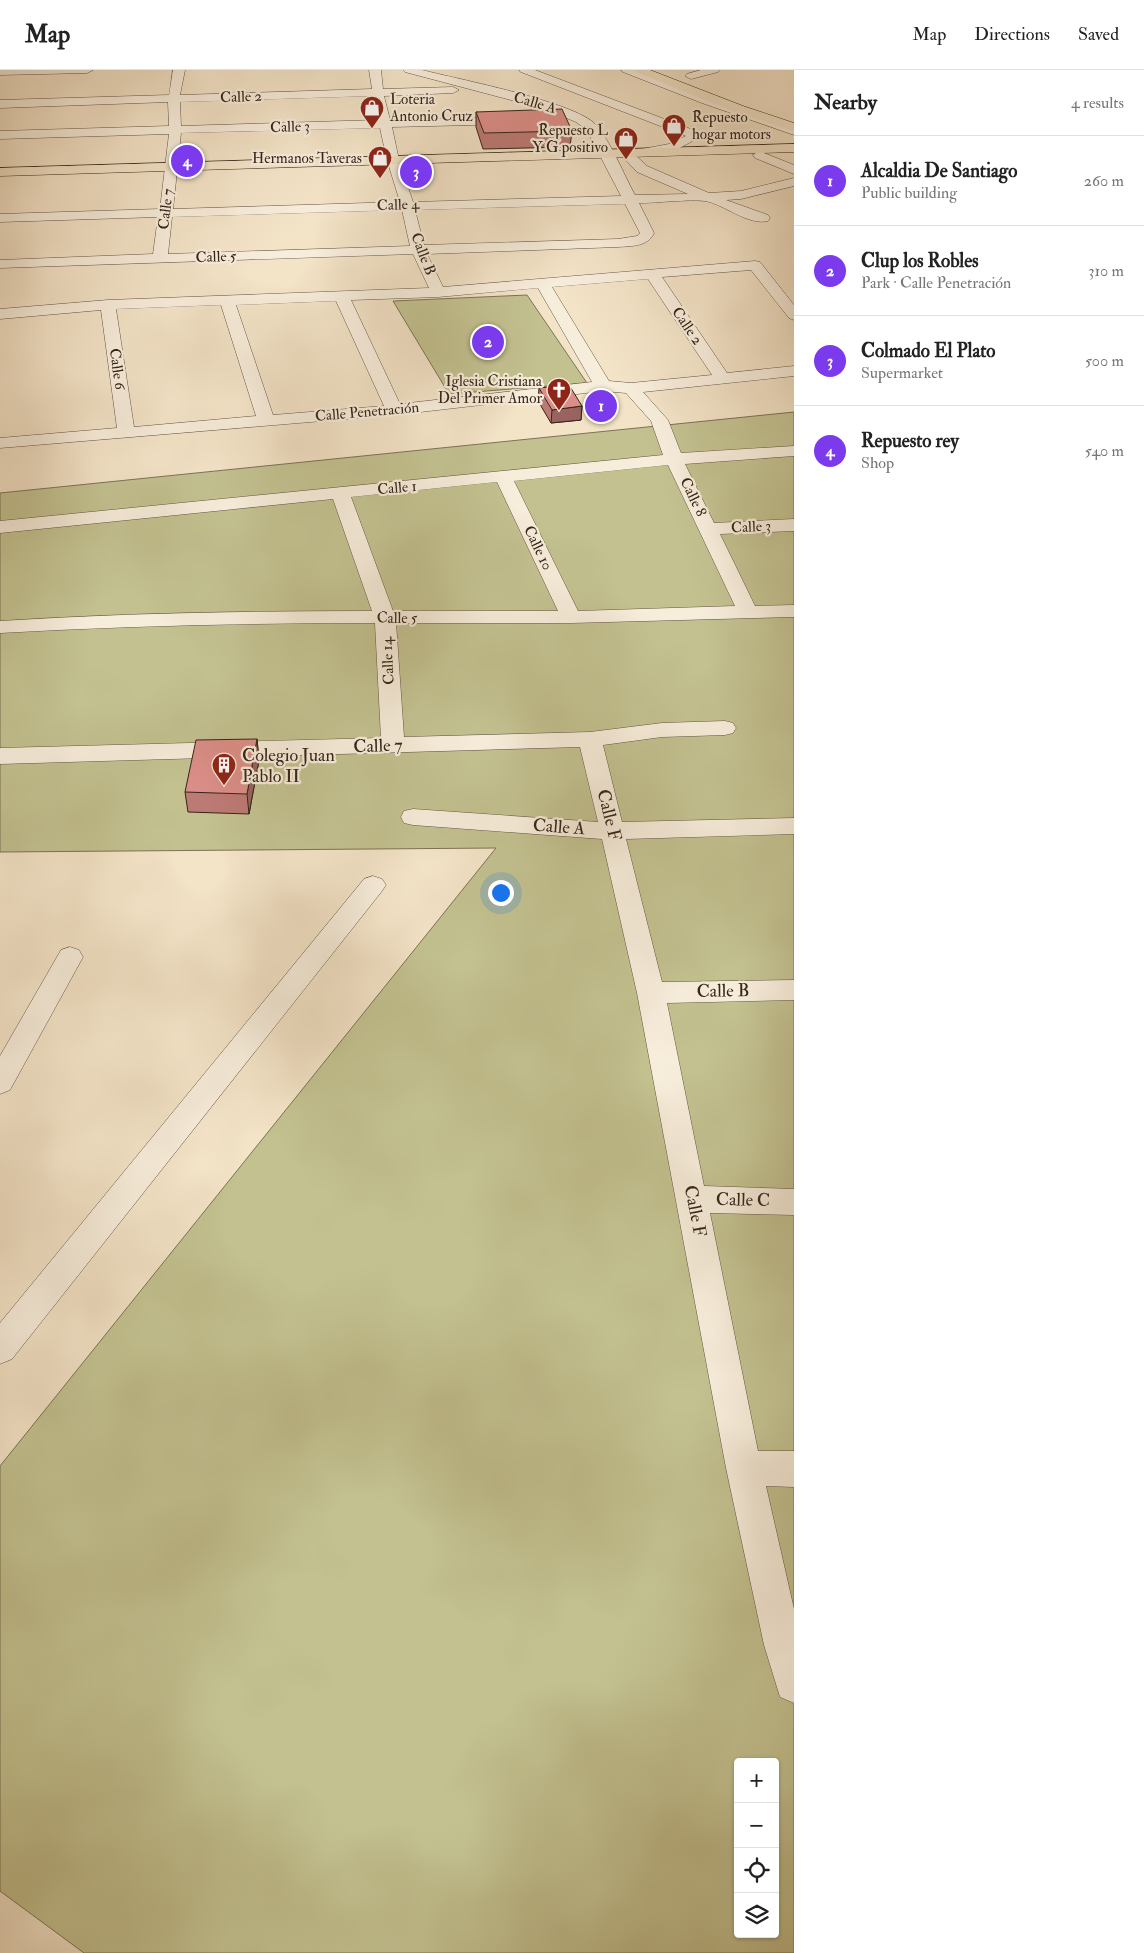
<!DOCTYPE html>
<html lang="en">
<head>
<meta charset="utf-8">
<style>
  body { margin:0; font-family:"IM FELL Double Pica",serif; background:#f6f6f6; color:#222 }
  .controls { position:absolute; right:15px; bottom:15px; display:grid; overflow:hidden; border-radius:5px; box-shadow:0 1px 4px #0004 }
  .controls button { width:45px; height:45px; display:grid; place-items:center; padding:0; border:0; border-bottom:1px solid #e0e0e0; background:#fff; color:#222; font:25px sans-serif }
  .you { position:absolute; left:500px; top:822px; width:18px; height:18px; margin:-12px; border:4px solid #fff; border-radius:50%; background:#1a73e8; box-shadow:0 0 0 8px #1a73e833 }
  .badge { display:grid; place-items:center; width:32px; height:32px; border-radius:50%; background:#7c3aed; color:#fff; font-size:16px; font-weight:700 }
  .pin { position:absolute; translate:-50% -50%; border:2px solid #fff; box-shadow:0 1px 5px #0006 }
  .list { margin:0; padding:0; list-style:none }
  h2 { display:flex; justify-content:space-between; align-items:center; height:65px; margin:0; padding:0 20px; font-size:21px }
  h2 small { font-size:16px; font-weight:400; color:#767676 }
  .list li { display:grid; grid-template-columns:32px 1fr auto; gap:15px; align-items:center; box-sizing:border-box; height:90px; padding:0 20px; border-top:1px solid #e0e0e0 }
  .list b { display:block; font-size:19px; white-space:nowrap }
  .list p { margin:0; font-size:16px; white-space:nowrap; color:#767676 }
  .list em { font-size:16px; font-style:normal; color:#767676 }
  .icon { flex:none; width:28px; height:28px; fill:none; stroke:currentColor; stroke-width:2; stroke-linecap:round; stroke-linejoin:round }
  .map { position:relative; flex:none; width:794px; height:1883px; overflow:hidden }
  header { display:flex; align-items:center; gap:30px; box-sizing:border-box; height:70px; padding:0 25px; background:#fff; border-bottom:1px solid #e0e0e0 }
  header strong { font-size:24px }
  nav { display:flex; gap:28px; margin-inline-start:auto; font-size:18px }
  main { display:flex }
  aside { flex:1; background:#fff }
  .map>svg:first-child { display:block }
  .green { fill:#c3c190; stroke:#7c7354; fill-rule:evenodd }
  .lines { fill:none; stroke-linecap:round; stroke-linejoin:round }
  .minor-casing { stroke:#645444; stroke-width:1 }
  .major-casing { stroke:#352519; stroke-width:1 }
  .minor { fill:#f7eddb; fill-rule:evenodd }
  .major { fill:#f3e3c7; fill-rule:evenodd }
  .wall { fill:#bc7a75; stroke:#352519 }
  .shaded-wall { fill:#99635f; stroke:#352519 }
  .building { fill:#db8e88; stroke:#352519 }
  .labels { text-anchor:middle; dominant-baseline:central; stroke-width:4.5; stroke-linejoin:round; paint-order:stroke }
  .far-street-label { font-size:15px; fill:#352519; stroke:#f7eddb }
  .far-poi-label { font-size:15px; fill:#352519; stroke:#f7eddb; text-anchor:end }
  .street-label { font-size:18px; fill:#352519; stroke:#f7eddb }
  .poi-label { font-size:18px; fill:#352519; stroke:#f7eddb; text-anchor:start }
</style>
</head>
<body>
<header>
<strong>Map</strong>
<nav><a>Map</a><a>Directions</a><a>Saved</a></nav>
</header>
<main>
<div class="map">
<svg width="794" height="1883" viewBox="0 0 794 1883">
  <rect width="100%" height="100%" fill="#f3e3c7"/>
  <filter id="stains"><feTurbulence type="fractalNoise" baseFrequency=".004" numOctaves="4"/><feColorMatrix values="0 0 0 0 .2 0 0 0 0 .09 0 0 0 0 .02 0 0 0 .5 -.17"/></filter>
  <radialGradient id="worn" r=".72"><stop offset=".6" stop-color="#630" stop-opacity="0"/><stop offset="1" stop-color="#630" stop-opacity=".3"/></radialGradient>
  <g class="green">
    <path d="M527,225L587,313L449,324L393,231Z"/>
    <path d="M794,342V1883H84L0,1821V1396L496,778L0,782V423ZM738,1692H775V1864H738Z"/>
  </g>
  <g class="lines">
    <defs>
      <g id="minor">
        <path d="M0,0H93L87,3L0,5Z"/>
        <path d="M173,0H185L180,25L372,19L369,0H381L383,19L453,17L459,20L453,23L384,26L390,50L517,47L519,50L513,54L392,57L399,90L413,132L621,126L586,59L576,52L545,39L405,2L403,0H422C457,9 576,32 596,55C611,72 624,105 635,125L688,124L637,102L624,88L630,84L635,85L647,96L709,123L741,121L794,108V116L741,129L726,130L768,145L770,148L768,151C748,156 724,134 705,131C689,129 657,133 639,133L654,163C648,177 631,176 618,177L427,184L443,217L755,191L760,192L794,235V250L789,248L751,200L662,207L727,303L794,296V306L643,322L668,350L681,383L794,376V386L685,394L714,453L794,449V461L720,464L755,536L794,535V547L571,553H396L404,667L590,662L662,653L725,651L733,653L736,658L733,663L725,665L662,667L603,675L622,752L794,748V764L626,769L662,912L794,910V930L667,933L704,1116L794,1119V1145L710,1143L758,1381H794V1417L766,1416L794,1539V1633L780,1627L764,1575L726,1398L637,923L602,769L413,755L404,753L401,747L404,741L413,739L598,752L580,677L0,694V678L381,668L375,553C250,553 125,556 0,563V551C124,543 248,541 372,541L333,429L0,463V451L663,385L651,351L626,323L603,321L394,345L0,378V368L117,358L101,240L0,249V239L108,230L429,218L413,184L0,198V190L153,184L158,147L0,152V144L160,139L169,64L0,69V61L169,56L168,32L0,38V30L169,25ZM373,26L378,50L181,56L180,32ZM380,58L387,90L400,132L173,139L181,63ZM625,134L640,163L637,166L618,169L424,175L415,140ZM402,140L410,176L168,184L172,147ZM648,209L712,305L631,313L609,311L552,217ZM538,218L592,312L400,334L351,230L438,227ZM336,231L384,336L273,345L236,235ZM221,235L256,346L134,357L116,239ZM668,395L735,536L578,541L514,411ZM497,412L558,541H393L351,427Z"/>
        <path d="M519,0H535L696,61L698,68L676,80L646,86L642,85L640,82L642,79L669,74L686,66L521,2Z"/>
        <path d="M621,0H637L710,29L794,57V65L702,33L623,2Z"/>
        <path d="M701,0H720L718,2L691,9L685,6L687,4Z"/>
        <path d="M759,81L794,95V104L755,88L753,85Z"/>
        <path d="M373,806L382,809L386,815L382,821L12,1289L0,1294V1253L364,809Z"/>
        <path d="M70,877L79,880L83,887L10,1020L0,1024V986L61,880Z"/>
      </g>
      <g id="major">
        <path d="M634,0H650L743,36L794,53V61L735,42L636,2Z"/>
        <path d="M794,74V82L0,106V98Z"/>
      </g>
    </defs>
    <use href="#minor" class="minor-casing"/>
    <use href="#major" class="major-casing"/>
    <use href="#minor" class="minor"/>
    <use href="#major" class="major"/>
  </g>
  <g class="wall">
    <path d="M476,42L572,61L570,77L483,79L476,57Z"/>
    <path d="M539,318L582,336L581,350L551,353L538,331Z"/>
    <path d="M257,669L259,690L249,744L188,742L185,722Z"/>
  </g>
  <g class="shaded-wall">
    <path d="M582,336L581,350L551,353L552,340Z"/>
    <path d="M257,669L259,690L249,744L247,724Z"/>
  </g>
  <g class="building">
    <path d="M562,39L572,61L484,63L476,42Z"/>
    <path d="M569,315L582,336L552,340L539,318Z"/>
    <path d="M257,669L247,724L185,722L196,670Z"/>
  </g>
  <defs>
    <symbol id="shop-pin" viewBox="-11 -11 22 30"><path d="M0 17L-7.5 6A9.5 9.5 0 1 1 7.5 6Z" fill="#8f2418" stroke="#f7eddb"/><path d="M-5-2.5h2.3a2.7 3.5 0 0 1 5.4 0H5L5.5 6h-11ZM-1.5-2.5h3a1.5 2.3 0 0 0-3 0Z" fill="#fff"/></symbol>
    <symbol id="church-pin" viewBox="-11 -11 22 30"><path d="M0 17L-7.5 6A9.5 9.5 0 1 1 7.5 6Z" fill="#8f2418" stroke="#f7eddb"/><path d="M-1.2-6h2.4v3.5h3.3v2.4h-3.3V6h-2.4V-.1h-3.3v-2.4h3.3Z" fill="#fff"/></symbol>
    <symbol id="building-pin" viewBox="-11 -11 22 30"><path d="M0 17L-7.5 6A9.5 9.5 0 1 1 7.5 6Z" fill="#8f2418" stroke="#f7eddb"/><path d="M-4-6H4V6H1V3H-1V6H-4ZM-2.5-4.3h1.7v1.8h-1.7ZM.8-4.3h1.7v1.8H.8ZM-2.5-1h1.7V.8h-1.7ZM.8-1h1.7V.8H.8Z" fill="#fff"/></symbol>
  </defs>
  <g fill-rule="evenodd">
    <use href="#shop-pin" x="358" y="24" width="28" height="38"/>
    <use href="#shop-pin" x="660" y="42" width="28" height="38"/>
    <use href="#shop-pin" x="612" y="55" width="28" height="38"/>
    <use href="#shop-pin" x="366" y="74" width="28" height="38"/>
    <use href="#church-pin" x="545" y="306" width="28" height="38"/>
    <use href="#building-pin" x="210" y="681" width="28" height="38"/>
  </g>
  <g class="labels">
    <g class="far-street-label">
      <text transform="translate(241 27) rotate(-2)">Calle 2</text>
      <text transform="translate(535 33) rotate(16)">Calle A</text>
      <text transform="translate(290 57) rotate(-2)">Calle 3</text>
      <text transform="translate(398 135) rotate(-2)">Calle 4</text>
      <text transform="translate(166 139) rotate(-83)">Calle 7</text>
      <text transform="translate(423 184) rotate(69)">Calle B</text>
      <text transform="translate(216 187) rotate(-2)">Calle 5</text>
      <text transform="translate(687 256) rotate(56)">Calle 2</text>
      <text transform="translate(117 299) rotate(82)">Calle 6</text>
      <text transform="translate(367 342) rotate(-5)">Calle Penetración</text>
      <text transform="translate(397 418) rotate(-5)">Calle 1</text>
      <text transform="translate(693 427) rotate(64)">Calle 8</text>
      <text transform="translate(751 457) rotate(-3)">Calle 3</text>
      <text transform="translate(538 478) rotate(64)">Calle 10</text>
      <text x="397" y="548">Calle 5</text>
      <text transform="translate(388 591) rotate(-93)">Calle 14</text>
    </g>
    <g class="far-poi-label">
      <text x="390" y="29" text-anchor="start">Loteria<tspan x="390" dy="17">Antonio Cruz</tspan></text>
      <text x="692" y="47" text-anchor="start">Repuesto<tspan x="692" dy="17">hogar motors</tspan></text>
      <text x="608" y="60">Repuesto L<tspan x="608" dy="17">Y G positivo</tspan></text>
      <text x="362" y="88">Hermanos Taveras</text>
      <text x="542" y="311">Iglesia Cristiana<tspan x="542" dy="17">Del Primer Amor</tspan></text>
    </g>
    <g class="street-label">
      <text transform="translate(378 676) rotate(-2)">Calle 7</text>
      <text transform="translate(609 745) rotate(76)">Calle F</text>
      <text transform="translate(559 757) rotate(4)">Calle A</text>
      <text transform="translate(723 921) rotate(-1)">Calle B</text>
      <text transform="translate(743 1130) rotate(1)">Calle C</text>
      <text transform="translate(695 1141) rotate(79)">Calle F</text>
    </g>
    <g class="poi-label">
      <text x="242" y="685">Colegio Juan<tspan x="242" dy="21">Pablo II</tspan></text>
    </g>
  </g>
  <rect width="100%" height="100%" filter="url(#stains)"/>
  <rect width="100%" height="100%" fill="url(#worn)"/>
</svg>
<div class="controls">
<button>+</button>
<button>−</button>
<button><svg class="icon" aria-label="locate" viewBox="0 0 24 24"><circle cx="12" cy="12" r="6"/><path d="M12 2v4M12 18v4M2 12h4M18 12h4"/></svg></button>
<button><svg class="icon" aria-label="layers" viewBox="0 0 24 24"><path d="M12 4l9 5-9 5-9-5zM3 14l9 5 9-5"/></svg></button>
</div>
<div class="you"></div>
<div class="pin badge" style="left:601px;top:336px">1</div>
<div class="pin badge" style="left:488px;top:272px">2</div>
<div class="pin badge" style="left:416px;top:102px">3</div>
<div class="pin badge" style="left:187px;top:91px">4</div>
</div>
<aside>
<h2>Nearby<small>4 results</small></h2>
<ul class="list">
<li><span class="badge">1</span><div><b>Alcaldia De Santiago</b><p>Public building</p></div><em>260 m</em></li>
<li><span class="badge">2</span><div><b>Clup los Robles</b><p>Park · Calle Penetración</p></div><em>310 m</em></li>
<li><span class="badge">3</span><div><b>Colmado El Plato</b><p>Supermarket</p></div><em>500 m</em></li>
<li><span class="badge">4</span><div><b>Repuesto rey</b><p>Shop</p></div><em>540 m</em></li>
</ul>
</aside>
</main>
</body>
</html>
